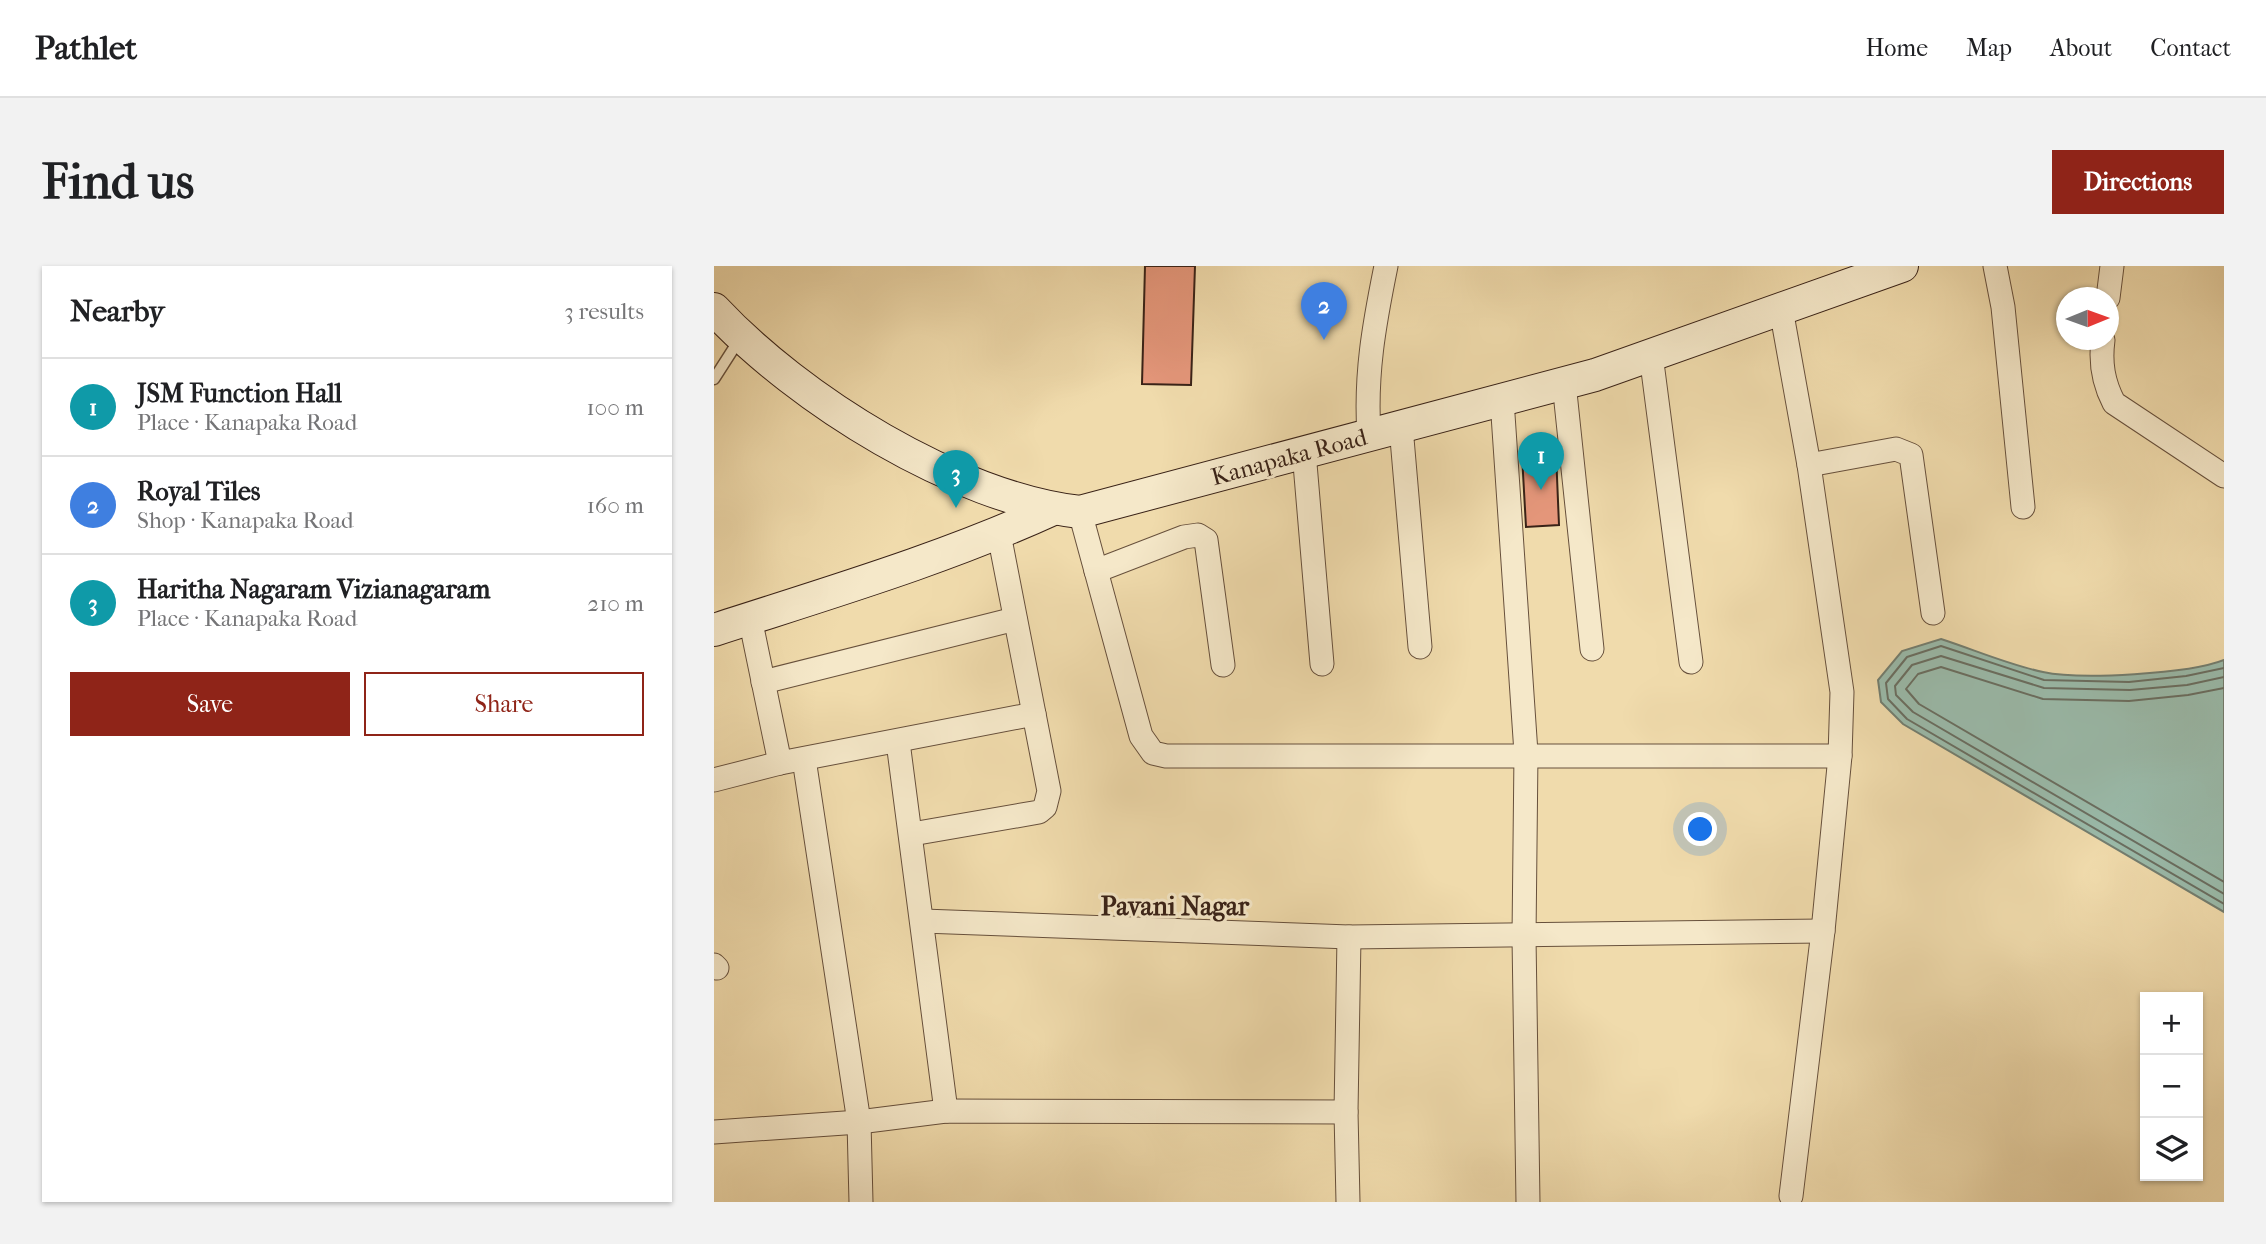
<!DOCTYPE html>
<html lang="en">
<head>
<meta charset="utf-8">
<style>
  body { margin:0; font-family:"IM FELL French Canon",serif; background:#f2f2f2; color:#202124 }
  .controls { position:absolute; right:21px; bottom:21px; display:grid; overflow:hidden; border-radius:0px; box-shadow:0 2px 5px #0004 }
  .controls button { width:63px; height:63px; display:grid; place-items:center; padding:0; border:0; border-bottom:2px solid #e0e0e0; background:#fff; color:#202124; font:35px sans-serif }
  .compass { position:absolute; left:1342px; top:21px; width:63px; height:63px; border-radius:50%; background:#fff; box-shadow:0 2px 5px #0004; rotate:89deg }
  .you { position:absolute; left:987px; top:564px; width:24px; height:24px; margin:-18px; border:5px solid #fff; border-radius:50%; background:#1a73e8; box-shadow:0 0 0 10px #1a73e833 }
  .badge { display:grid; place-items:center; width:46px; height:46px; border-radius:50%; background:#8f2418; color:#fff; font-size:23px; font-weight:700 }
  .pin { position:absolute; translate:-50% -58px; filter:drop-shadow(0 2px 4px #0008) }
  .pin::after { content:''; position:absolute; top:37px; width:24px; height:21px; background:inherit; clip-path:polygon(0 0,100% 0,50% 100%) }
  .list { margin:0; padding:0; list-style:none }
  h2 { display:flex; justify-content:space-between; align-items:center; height:91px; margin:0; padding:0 28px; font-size:30px }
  h2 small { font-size:23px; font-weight:400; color:#757577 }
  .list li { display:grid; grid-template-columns:46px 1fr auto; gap:21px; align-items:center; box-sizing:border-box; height:98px; padding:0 28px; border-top:2px solid #e0e0e0 }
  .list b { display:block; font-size:26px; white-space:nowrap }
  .list p { margin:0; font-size:23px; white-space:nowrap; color:#757577 }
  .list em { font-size:23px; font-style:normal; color:#757577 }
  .actions { display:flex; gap:14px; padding:21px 28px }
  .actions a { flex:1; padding:16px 0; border:2px solid #8f2418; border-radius:0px; text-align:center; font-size:24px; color:#8f2418 }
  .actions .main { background:#8f2418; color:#fff }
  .icon { flex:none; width:38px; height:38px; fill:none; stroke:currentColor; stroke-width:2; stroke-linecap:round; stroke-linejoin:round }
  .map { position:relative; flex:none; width:1510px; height:936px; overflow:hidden; border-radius:0px }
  header { display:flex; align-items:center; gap:42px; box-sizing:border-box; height:98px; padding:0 35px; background:#fff; border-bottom:2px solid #e0e0e0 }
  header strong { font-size:33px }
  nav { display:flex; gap:38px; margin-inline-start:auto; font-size:24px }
  .intro { display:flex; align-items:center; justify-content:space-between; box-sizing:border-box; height:168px; padding:0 42px }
  h1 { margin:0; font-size:49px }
  .button { padding:18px 32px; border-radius:0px; background:#8f2418; color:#fff; font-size:24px; font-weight:700 }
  main { display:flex; gap:42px; padding:0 42px }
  aside { flex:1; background:#fff; border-radius:0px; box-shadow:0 2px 5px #0004 }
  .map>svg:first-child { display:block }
  .water { fill:#9abbab; stroke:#737e70; stroke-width:2 }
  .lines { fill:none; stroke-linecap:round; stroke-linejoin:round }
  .shore { stroke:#6a6e61; stroke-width:2 }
  .building { fill:#e4967a; stroke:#392217; stroke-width:2 }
  .lane-casing { stroke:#67503c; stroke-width:13 }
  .street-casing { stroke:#67503c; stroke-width:25 }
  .secondary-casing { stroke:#392217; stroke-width:34 }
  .lane { stroke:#f5e8c9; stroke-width:10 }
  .street { stroke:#f5e8c9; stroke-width:23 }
  .secondary { stroke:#f5e8c9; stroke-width:32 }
  .labels { text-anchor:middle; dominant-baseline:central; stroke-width:6; stroke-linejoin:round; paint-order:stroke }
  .street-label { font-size:24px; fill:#392217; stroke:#f5e8c9 }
  .neighbourhood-label { font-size:26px; font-weight:bold; fill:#392217; stroke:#f5e8c9 }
</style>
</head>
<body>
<header>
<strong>Pathlet</strong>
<nav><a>Home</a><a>Map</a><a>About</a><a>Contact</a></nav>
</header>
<div class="intro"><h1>Find us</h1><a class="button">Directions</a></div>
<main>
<aside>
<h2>Nearby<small>3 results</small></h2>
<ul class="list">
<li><span class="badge" style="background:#0f9aa8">1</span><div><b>JSM Function Hall</b><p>Place · Kanapaka Road</p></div><em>100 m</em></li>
<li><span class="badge" style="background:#3f7fe0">2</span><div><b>Royal Tiles</b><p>Shop · Kanapaka Road</p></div><em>160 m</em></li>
<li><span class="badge" style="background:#0f9aa8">3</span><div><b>Haritha Nagaram Vizianagaram</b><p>Place · Kanapaka Road</p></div><em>210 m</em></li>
</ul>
<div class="actions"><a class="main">Save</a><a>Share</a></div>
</aside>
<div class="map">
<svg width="1510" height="936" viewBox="0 0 1510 936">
  <rect width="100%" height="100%" fill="#f0dbac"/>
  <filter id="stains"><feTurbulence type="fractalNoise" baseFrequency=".00286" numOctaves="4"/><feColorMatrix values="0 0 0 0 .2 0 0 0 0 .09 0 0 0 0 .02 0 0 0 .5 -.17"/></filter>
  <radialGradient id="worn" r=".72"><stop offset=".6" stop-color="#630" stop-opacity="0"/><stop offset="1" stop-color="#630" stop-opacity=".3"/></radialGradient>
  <path class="water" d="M1227,373C1261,384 1295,399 1329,406C1366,414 1475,408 1510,394V646L1189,458L1167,436L1164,414L1188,385Z"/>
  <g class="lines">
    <g class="shore">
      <path d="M1510,402L1472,410L1415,416L1330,414L1227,380L1193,391L1172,417L1174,433L1193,453L1510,638"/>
      <path d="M1510,411L1473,419L1416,424L1330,422L1227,390L1198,399L1181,420L1182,429L1199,446L1510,628"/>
      <path d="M1510,422L1474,429L1415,435L1329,433L1227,401L1204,408L1192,423L1205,438L1510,616"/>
    </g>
  </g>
  <g class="building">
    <path d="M431,0H481L477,119L428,118Z"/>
    <path d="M842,187L845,259L812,261L808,189Z"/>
  </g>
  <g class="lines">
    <defs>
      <path id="lane" d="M0,113L25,74"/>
      <g id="street">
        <path d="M1281,0L1289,41L1309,241"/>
        <path d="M1394,32L1398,0"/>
        <path d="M1067,43L1095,199L1128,426L1126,490L1109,665L1077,930"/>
        <path d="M1389,74C1386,97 1389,116 1400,137L1510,210"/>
        <path d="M937,89L977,396"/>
        <path d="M850,117L878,383"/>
        <path d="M788,134L812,487L810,671L814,936"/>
        <path d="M687,161L706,381"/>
        <path d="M655,169C651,109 660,59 672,0"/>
        <path d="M590,186L608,398"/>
        <path d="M1095,199L1182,183L1197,189L1219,347"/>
        <path d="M366,246L427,470L439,487L452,490H1126"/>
        <path d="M382,305L470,271L484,269L492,274L509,399"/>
        <path d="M36,352L66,497"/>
        <path d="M49,416L301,353"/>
        <path d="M184,476L232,845"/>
        <path d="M90,493L145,856L147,936"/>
        <path d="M0,514L66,497L320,448"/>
        <path d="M198,568L325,546L331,541L335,525L285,268"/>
        <path d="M209,655L635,671L1109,665"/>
        <path d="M0,699L3,702"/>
        <path d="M0,866L145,856L232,845L632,846"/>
        <path d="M634,936L632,846L635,671"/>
      </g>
      <g id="secondary">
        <path d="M0,43C85,134 242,232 366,246L881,109L1188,0"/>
        <path d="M0,364C114,327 230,293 339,243"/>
      </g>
    </defs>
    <use href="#lane" class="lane-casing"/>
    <use href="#street" class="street-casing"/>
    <use href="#secondary" class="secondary-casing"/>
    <use href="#lane" class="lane"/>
    <use href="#street" class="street"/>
    <use href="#secondary" class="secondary"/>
  </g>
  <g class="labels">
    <g class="street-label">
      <text transform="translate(575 191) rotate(-15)">Kanapaka Road</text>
    </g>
    <g class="neighbourhood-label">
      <text x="461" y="640">Pavani Nagar</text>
    </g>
  </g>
  <rect width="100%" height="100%" filter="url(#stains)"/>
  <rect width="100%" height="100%" fill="url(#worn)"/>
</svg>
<div class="controls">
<button>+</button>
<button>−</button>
<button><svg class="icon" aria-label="layers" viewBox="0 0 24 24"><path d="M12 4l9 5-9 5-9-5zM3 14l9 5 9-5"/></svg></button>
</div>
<svg class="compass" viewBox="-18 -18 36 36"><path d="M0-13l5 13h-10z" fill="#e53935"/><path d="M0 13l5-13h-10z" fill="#757577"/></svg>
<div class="you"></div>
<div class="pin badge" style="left:827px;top:224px;background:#0f9aa8">1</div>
<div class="pin badge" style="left:610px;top:74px;background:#3f7fe0">2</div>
<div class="pin badge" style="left:242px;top:242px;background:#0f9aa8">3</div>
</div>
</main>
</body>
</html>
